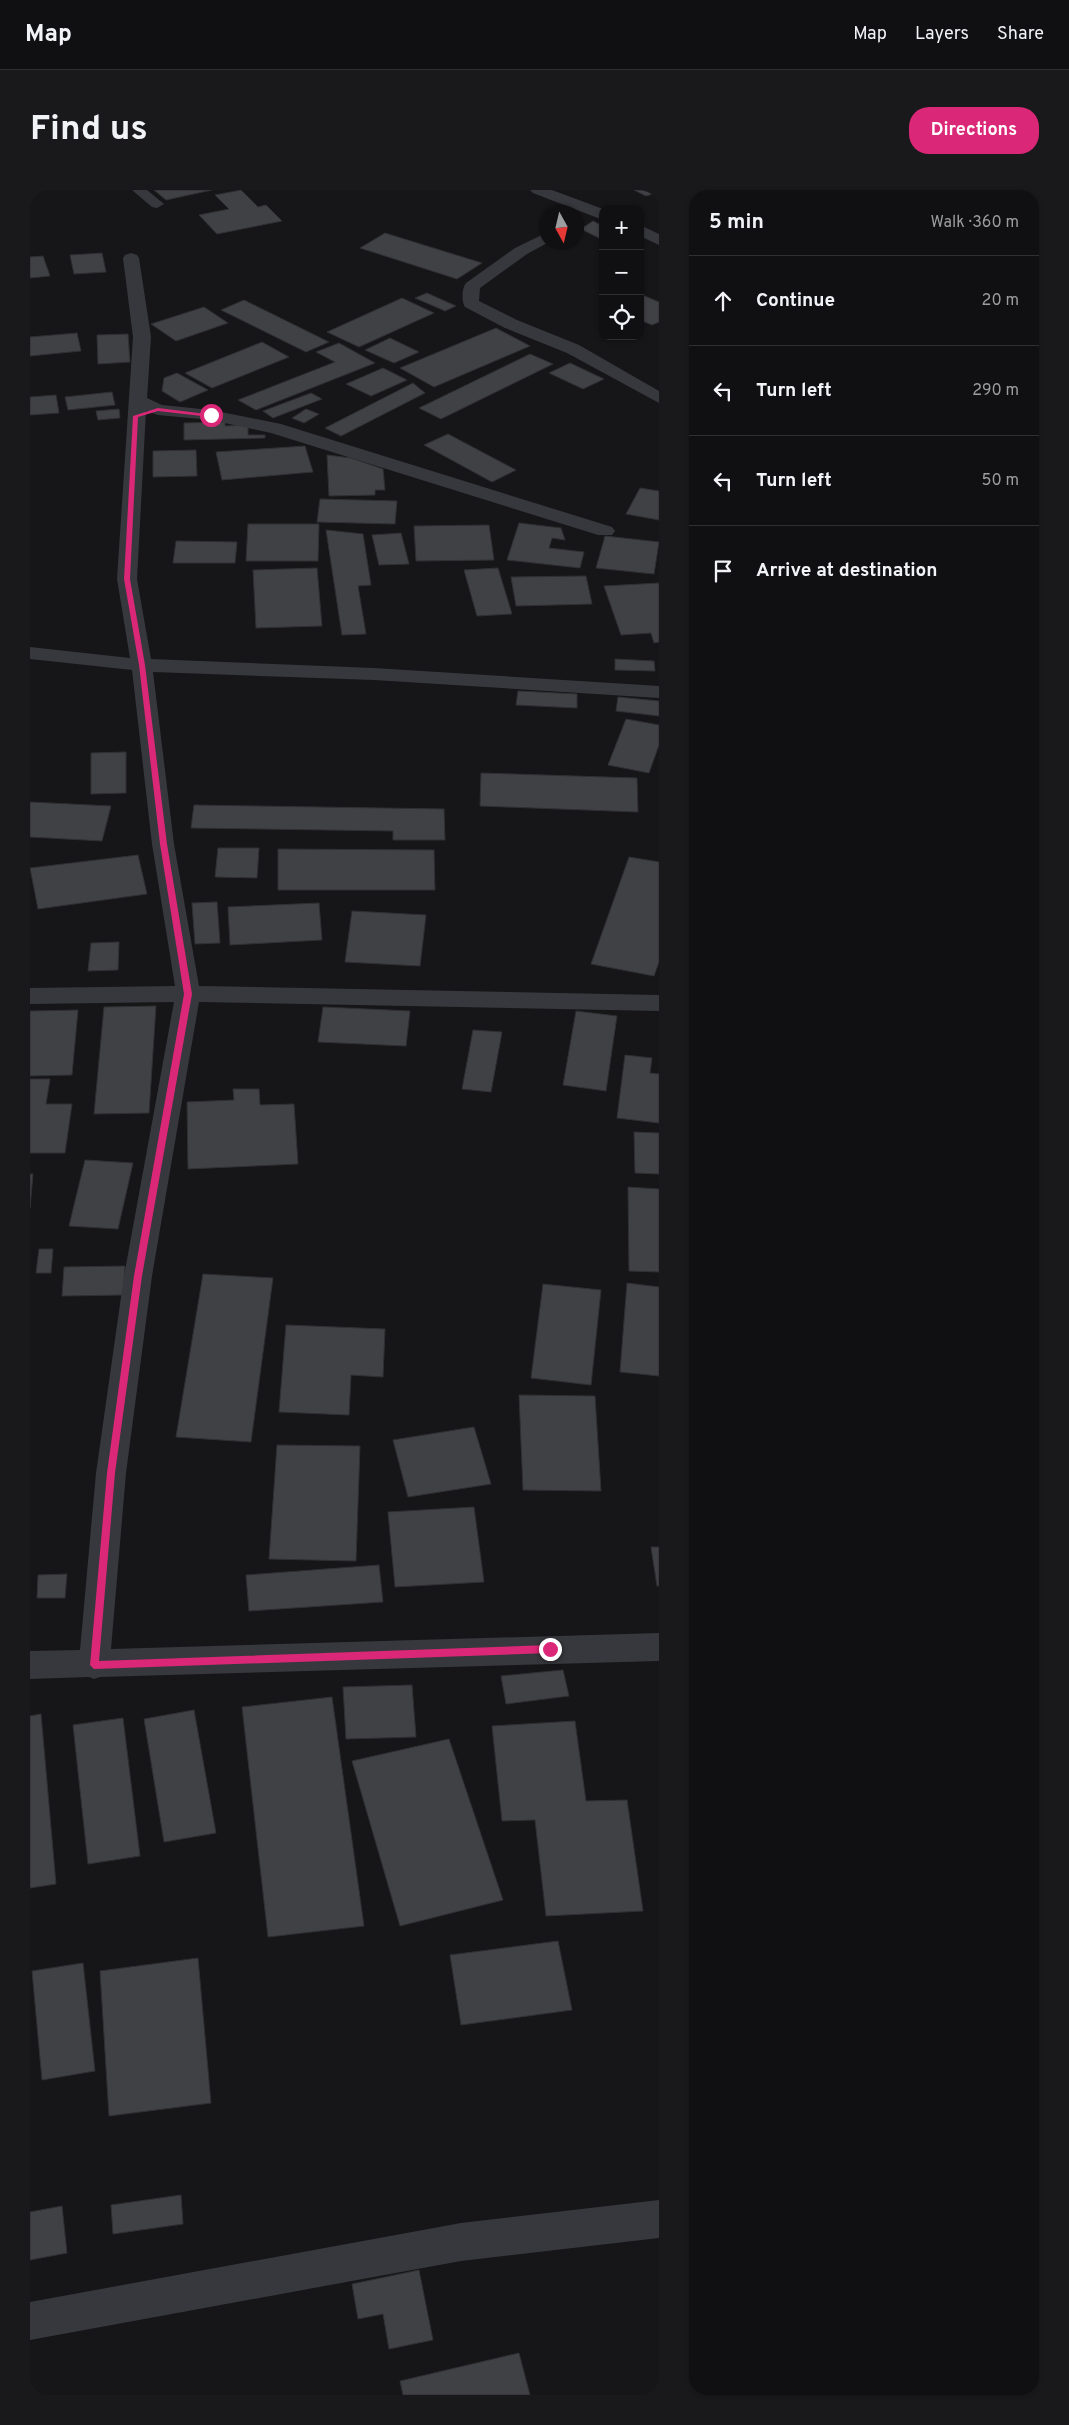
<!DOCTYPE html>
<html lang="en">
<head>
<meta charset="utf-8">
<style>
  body { margin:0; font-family:Overpass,sans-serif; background:#19191b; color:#f1f3f6 }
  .controls { position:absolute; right:15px; top:15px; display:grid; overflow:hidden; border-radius:10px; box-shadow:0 1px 4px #0004 }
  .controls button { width:45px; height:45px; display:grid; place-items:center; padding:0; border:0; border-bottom:1px solid #303032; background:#101012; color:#f1f3f6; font:25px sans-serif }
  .compass { position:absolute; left:509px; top:15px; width:45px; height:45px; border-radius:50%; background:#101012; box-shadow:0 1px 4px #0004; rotate:172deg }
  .stop { position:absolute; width:15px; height:15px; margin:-11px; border:4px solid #db2777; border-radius:50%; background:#fff }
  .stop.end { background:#db2777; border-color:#fff; box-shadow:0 1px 5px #0008 }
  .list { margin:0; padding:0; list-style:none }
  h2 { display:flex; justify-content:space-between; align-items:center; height:65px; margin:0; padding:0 20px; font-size:21px }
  h2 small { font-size:16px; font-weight:400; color:#9c9d9f }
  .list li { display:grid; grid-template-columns:32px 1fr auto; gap:15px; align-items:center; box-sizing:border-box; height:90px; padding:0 20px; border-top:1px solid #303032 }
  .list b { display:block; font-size:19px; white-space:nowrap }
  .list em { font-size:16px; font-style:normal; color:#9c9d9f }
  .icon { flex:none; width:28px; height:28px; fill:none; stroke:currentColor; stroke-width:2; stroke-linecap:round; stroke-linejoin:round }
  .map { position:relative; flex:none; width:629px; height:2205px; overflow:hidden; border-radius:20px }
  header { display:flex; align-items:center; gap:30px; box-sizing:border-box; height:70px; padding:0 25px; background:#101012; border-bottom:1px solid #303032 }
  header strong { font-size:24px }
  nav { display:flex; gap:28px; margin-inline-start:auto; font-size:18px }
  .intro { display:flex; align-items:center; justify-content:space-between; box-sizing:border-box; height:120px; padding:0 30px }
  h1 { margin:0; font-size:35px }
  .button { padding:12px 22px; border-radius:20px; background:#db2777; color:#fff; font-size:18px; font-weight:700 }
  main { display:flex; gap:30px; padding:0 30px }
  aside { flex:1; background:#101012; border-radius:20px; box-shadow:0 1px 4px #0004 }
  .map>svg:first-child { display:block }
  .building { fill:#404145; stroke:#303034 }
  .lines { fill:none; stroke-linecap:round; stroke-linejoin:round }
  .service { fill:#37383d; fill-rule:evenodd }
  .minor { fill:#37383d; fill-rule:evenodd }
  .route { fill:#db2777 }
</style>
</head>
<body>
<header>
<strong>Map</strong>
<nav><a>Map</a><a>Layers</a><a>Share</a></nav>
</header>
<div class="intro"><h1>Find us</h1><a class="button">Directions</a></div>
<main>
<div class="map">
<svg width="629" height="2205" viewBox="0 0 629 2205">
  <rect width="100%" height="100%" fill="#161618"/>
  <g class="building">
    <path d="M124,0H182L136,10Z"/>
    <path d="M211,0L228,17L236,15L252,31L187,44L169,25L199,19L185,5Z"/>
    <path d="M604,0H629V2L616,6Z"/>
    <path d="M563,31L573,36V50L551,39Z"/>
    <path d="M355,43L452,73L427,89L330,58Z"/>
    <path d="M72,63L76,82L44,84L40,65Z"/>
    <path d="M13,66L20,86L0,88V67Z"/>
    <path d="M397,103L426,116L415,121L385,108Z"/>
    <path d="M610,104L629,112V132L622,135L610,130Z"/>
    <path d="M372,108L404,123L329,157L297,142Z"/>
    <path d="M214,110L299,152L276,162L191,120Z"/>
    <path d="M174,117L198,133L146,151L121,134Z"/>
    <path d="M466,138L500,156L404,197L370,178Z"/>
    <path d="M47,143L51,161L0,166V147Z"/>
    <path d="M98,144L100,172L68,174L67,145Z"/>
    <path d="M360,148L389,162L364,173L335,160Z"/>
    <path d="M232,152L259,167L182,198L155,183Z"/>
    <path d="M309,153L345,173L226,220L208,210L305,172L286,162Z"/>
    <path d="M500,164L523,174L411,229L389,218Z"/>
    <path d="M540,173L574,189L553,199L519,183Z"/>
    <path d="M353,178L377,190L341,206L316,194Z"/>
    <path d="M147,183L178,200L150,212L132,201L134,188Z"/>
    <path d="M383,193L395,203L311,246L295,238Z"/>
    <path d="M82,202L85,215L38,220L35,207Z"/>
    <path d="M281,203L292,209L243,228L233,221Z"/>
    <path d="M26,205L29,223L0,225V207Z"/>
    <path d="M89,219L90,228L68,230L66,221Z"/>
    <path d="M276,219L289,224L274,233L262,228Z"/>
    <path d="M195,232V236L218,235V245H235V248L154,250V233Z"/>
    <path d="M418,244L486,280L462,292L394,255Z"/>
    <path d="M275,256L283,282L192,290L186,262Z"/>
    <path d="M166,260L167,286L123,287V261Z"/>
    <path d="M297,265L321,268L353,279L355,300H345V305L299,306Z"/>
    <path d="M610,298L629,301V330L596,324Z"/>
    <path d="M290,309L367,311L365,334L287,332Z"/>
    <path d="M489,333L531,338L535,350L522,348L519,358L554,362L550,378L477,370Z"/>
    <path d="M218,334H289L288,371H216Z"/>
    <path d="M459,335L464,370L386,371L384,336Z"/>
    <path d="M296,340L333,344L341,395L328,396L336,444L312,445Z"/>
    <path d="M371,343L379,374L349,375L342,345Z"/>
    <path d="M575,346L629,352L624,384L566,378Z"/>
    <path d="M146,351L207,352L205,373H143Z"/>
    <path d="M287,378L292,436L226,438L223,380Z"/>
    <path d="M468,378L482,424L447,426L434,380Z"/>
    <path d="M556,386L562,414L486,416L481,387Z"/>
    <path d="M629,393V452L624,453L621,443L591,445L574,396Z"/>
    <path d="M585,469L624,471L625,481L585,480Z"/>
    <path d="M488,501L547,504V518L486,515Z"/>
    <path d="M588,507L629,511V526L586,521Z"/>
    <path d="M596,529L629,535V555L619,583L578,575Z"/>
    <path d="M96,562V603L61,604V563Z"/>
    <path d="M451,583L607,588L608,622L450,616Z"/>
    <path d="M0,612L81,616L72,651L0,647Z"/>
    <path d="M164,615L414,619L415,650H363V641L161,638Z"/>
    <path d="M188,658H229L227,688L185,687Z"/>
    <path d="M248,659L404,660L405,700H248Z"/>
    <path d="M108,665L117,704L8,719L0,678Z"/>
    <path d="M599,667L629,672V772L624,786L561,774Z"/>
    <path d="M187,712L190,753L165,754L162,713Z"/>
    <path d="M289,713L292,750L200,755L198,717Z"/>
    <path d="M322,721L396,725L390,776L315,772Z"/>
    <path d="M89,752L88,780L58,781L61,753Z"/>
    <path d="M126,816L119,923L64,924L74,817Z"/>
    <path d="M293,817L380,821L376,856L288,852Z"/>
    <path d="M48,820L42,885L0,886V821Z"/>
    <path d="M546,821L587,826L576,901L533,895Z"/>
    <path d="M443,840L472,842L461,902L432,899Z"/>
    <path d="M595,865L622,868L620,883L629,884V933L587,928Z"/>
    <path d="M0,889H20L16,914H42L35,963H0Z"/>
    <path d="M203,899H229L230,915L264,914L268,974L158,979L157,912L204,910Z"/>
    <path d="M604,942L629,943V984L605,983Z"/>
    <path d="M55,970L103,973L88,1039L39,1036Z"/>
    <path d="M0,984H3L0,1018Z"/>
    <path d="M598,997L629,999V1082L599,1081Z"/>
    <path d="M9,1059H23L21,1083H6Z"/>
    <path d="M95,1076L93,1105L32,1106L34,1077Z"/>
    <path d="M173,1084L243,1088L221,1252L146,1247Z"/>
    <path d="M597,1093L629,1097V1186L590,1182Z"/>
    <path d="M513,1094L571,1100L561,1195L501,1188Z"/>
    <path d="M256,1135L355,1139L353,1187L321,1185L319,1225L249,1222Z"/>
    <path d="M489,1205L565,1206L571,1301L493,1300Z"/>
    <path d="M444,1237L461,1294L378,1307L363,1250Z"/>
    <path d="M247,1255L330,1256L326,1371L239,1369Z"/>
    <path d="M444,1317L454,1392L365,1397L358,1322Z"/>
    <path d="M621,1357H629V1396H627Z"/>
    <path d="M349,1375L353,1412L219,1421L216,1385Z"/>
    <path d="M37,1384L35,1408H7L8,1385Z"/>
    <path d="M533,1480L539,1506L476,1514L471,1486Z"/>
    <path d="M382,1495L386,1547L316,1549L313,1497Z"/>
    <path d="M302,1507L334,1736L238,1747L212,1517Z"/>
    <path d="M164,1520L186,1643L134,1652L114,1529Z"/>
    <path d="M11,1524L26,1694L0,1698V1526Z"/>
    <path d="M93,1528L110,1666L58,1674L43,1535Z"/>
    <path d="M545,1531L556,1611L597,1610L613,1721L516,1726L505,1630L472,1631L462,1536Z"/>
    <path d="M419,1549L473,1710L370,1736L322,1571Z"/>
    <path d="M528,1751L542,1820L431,1835L420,1765Z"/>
    <path d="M168,1768L181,1913L79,1926L70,1781Z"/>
    <path d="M53,1773L65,1881L12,1890L2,1781Z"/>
    <path d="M151,2005L153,2034L83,2044L81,2015Z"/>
    <path d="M32,2016L37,2063L0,2070V2022Z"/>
    <path d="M389,2080L403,2150L359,2159L353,2124L328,2129L322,2094Z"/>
    <path d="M489,2163L500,2205H373L370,2191Z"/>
  </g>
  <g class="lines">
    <path class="service" d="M102,0H117L134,14L127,18L122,17Z"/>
    <g class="minor">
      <path d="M500,0H522L573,19V30L503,3Z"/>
      <path d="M610,35L629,44V55L610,46Z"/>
      <path d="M516,43V52H519L497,64L450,98L449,111L487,130L549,155L629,201V213L537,163L475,138L435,117C431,111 432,98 436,93L485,58Z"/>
      <path d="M101,63L107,65L109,68L121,147L117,208L132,215L181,220L251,234L582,337L585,341L582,345H568L241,243L181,230L128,225L116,221L107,389L121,469L344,478L629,496V508L344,490L123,482L144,654L169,796L629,805V821L169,812L122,1086L96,1283L81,1459L629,1443V1471L70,1487L64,1489L59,1487L0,1489V1461L50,1460L66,1283L94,1086L144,812L0,814V798L145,796L122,654L102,480L0,469V457L100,468L87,389L103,147L93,68L95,65Z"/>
      <path d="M629,2010V2048L431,2071L0,2150V2112L431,2033Z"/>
    </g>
  </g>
  <path class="route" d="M128,218L184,225L181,227L128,221L108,227L100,389L115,475L137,654L162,804L112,1086L85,1283L69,1471L520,1455L524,1459L520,1463L64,1479L60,1475L77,1283L104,1086L154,804L130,654L109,475L94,389L103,226Z"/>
</svg>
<div class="controls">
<button>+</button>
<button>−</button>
<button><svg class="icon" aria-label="locate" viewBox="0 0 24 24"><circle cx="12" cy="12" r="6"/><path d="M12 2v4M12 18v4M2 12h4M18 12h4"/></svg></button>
</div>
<svg class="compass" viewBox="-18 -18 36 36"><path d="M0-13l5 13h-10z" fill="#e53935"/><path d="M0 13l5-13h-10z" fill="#9c9d9f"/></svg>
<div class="stop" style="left:181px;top:225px"></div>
<div class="stop end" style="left:520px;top:1459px"></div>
</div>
<aside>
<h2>5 min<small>Walk · 360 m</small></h2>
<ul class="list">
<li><svg class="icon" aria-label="ahead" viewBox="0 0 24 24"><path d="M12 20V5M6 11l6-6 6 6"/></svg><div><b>Continue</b></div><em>20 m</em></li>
<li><svg class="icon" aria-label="left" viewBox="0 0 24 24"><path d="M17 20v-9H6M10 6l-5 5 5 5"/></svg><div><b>Turn left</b></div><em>290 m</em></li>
<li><svg class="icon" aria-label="left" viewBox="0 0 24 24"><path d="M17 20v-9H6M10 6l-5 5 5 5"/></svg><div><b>Turn left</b></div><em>50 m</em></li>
<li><svg class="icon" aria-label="arrive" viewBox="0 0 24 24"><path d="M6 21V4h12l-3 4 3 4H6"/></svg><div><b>Arrive at destination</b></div></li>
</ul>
</aside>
</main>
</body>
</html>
